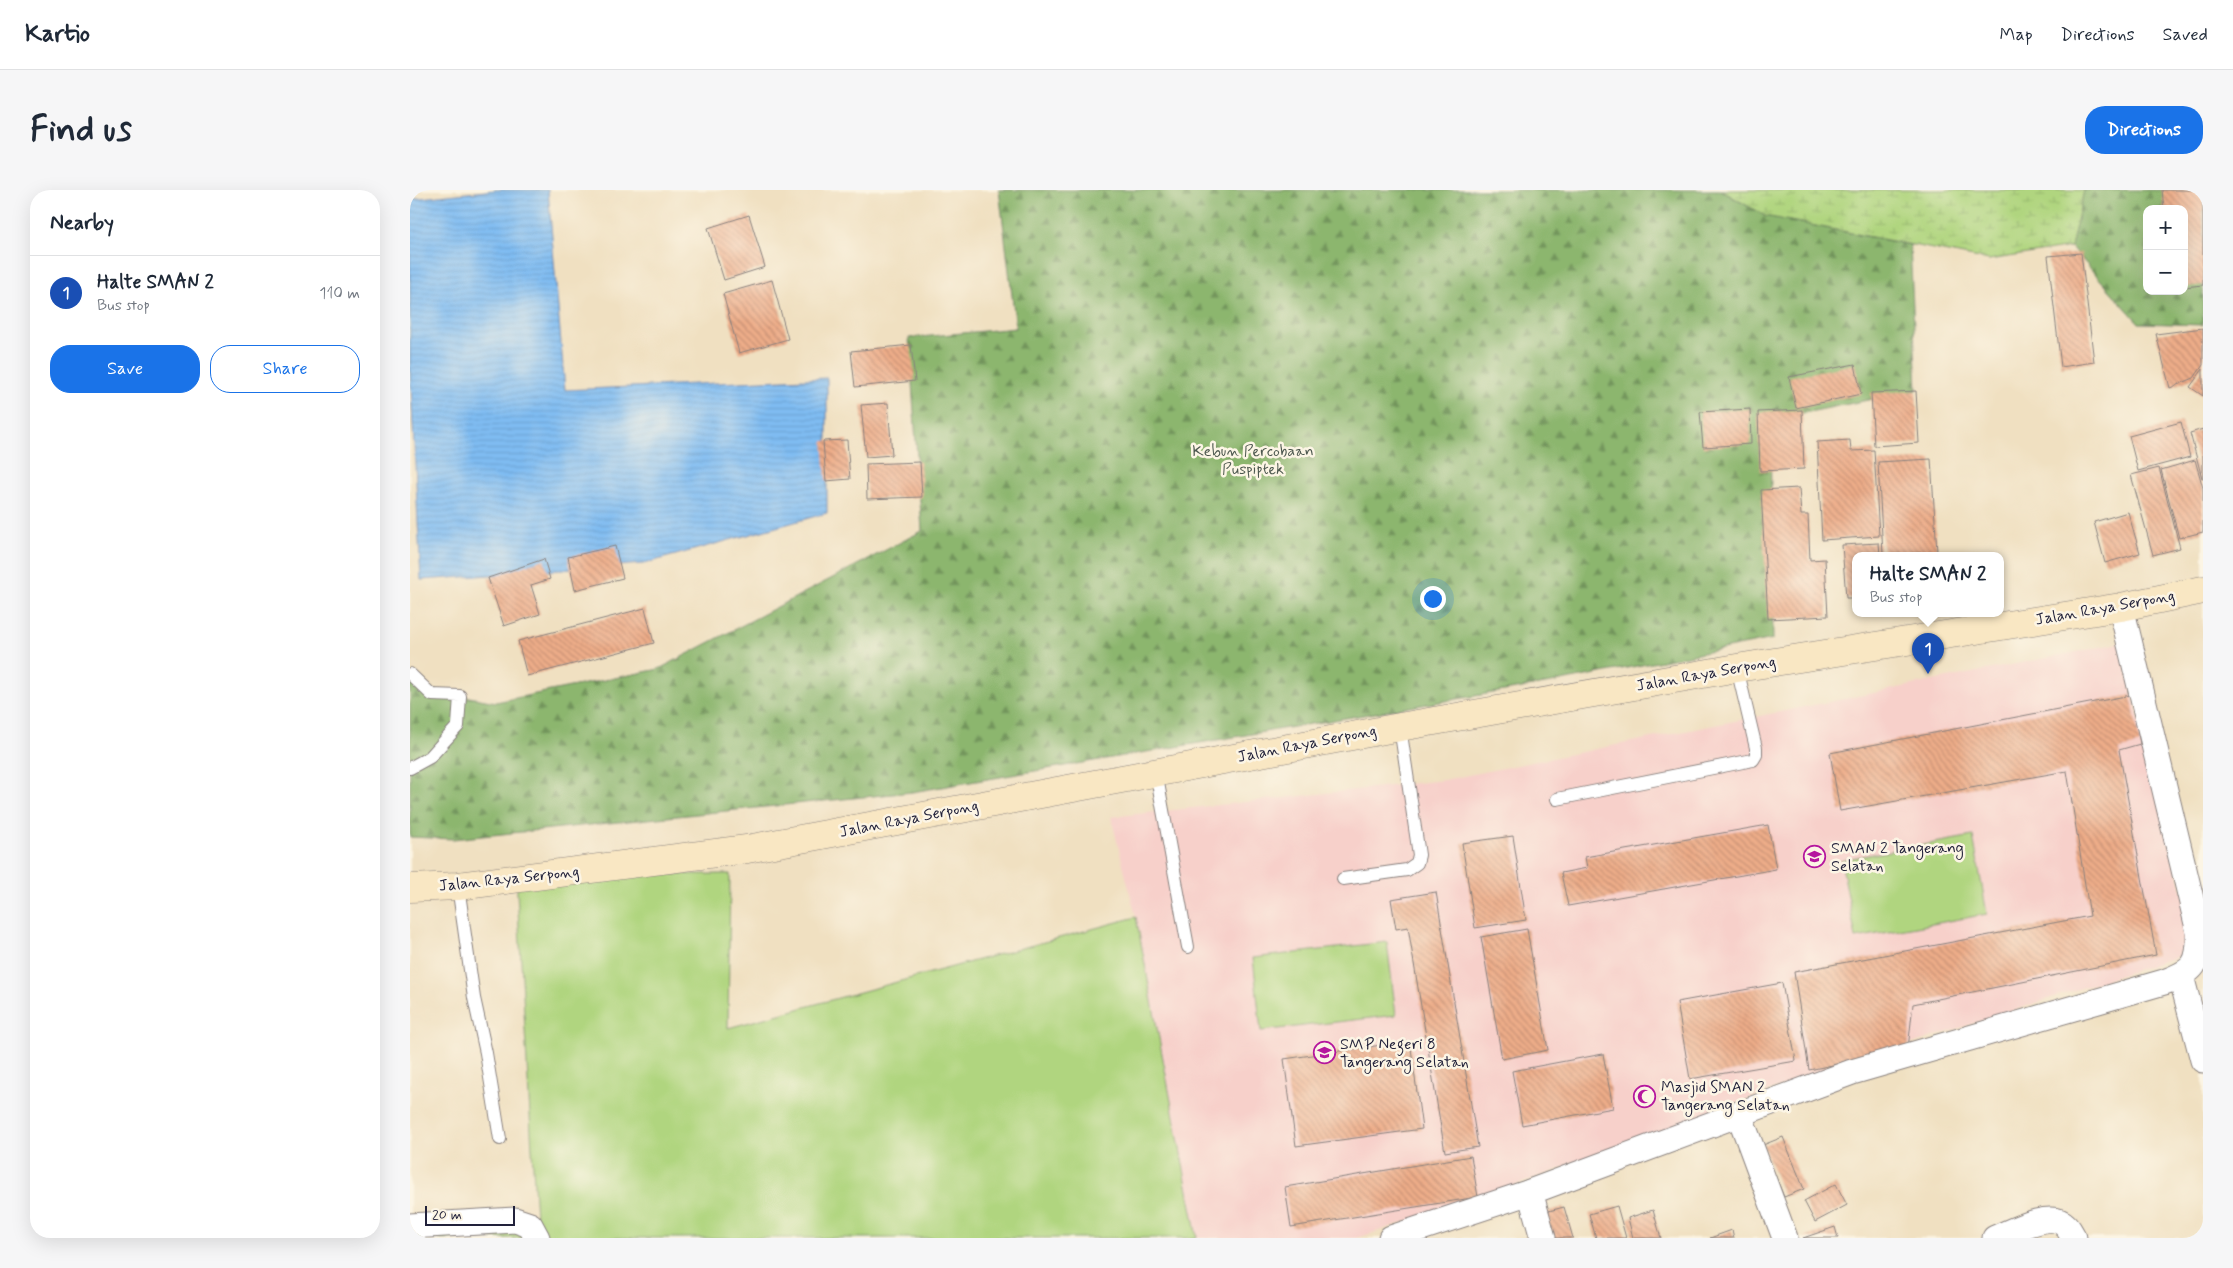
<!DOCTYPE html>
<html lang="en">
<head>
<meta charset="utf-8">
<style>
  body { margin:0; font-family:Mynerve,sans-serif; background:#f6f6f7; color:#1f2937 }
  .controls { position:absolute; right:15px; top:15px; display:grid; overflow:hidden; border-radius:10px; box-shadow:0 5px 20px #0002 }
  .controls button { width:45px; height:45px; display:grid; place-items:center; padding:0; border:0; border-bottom:1px solid #e0e1e3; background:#fff; color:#1f2937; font:25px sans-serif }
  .scale { position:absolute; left:15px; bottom:12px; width:90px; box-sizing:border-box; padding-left:5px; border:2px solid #22223b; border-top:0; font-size:14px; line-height:18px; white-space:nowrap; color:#22223b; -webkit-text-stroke:4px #fcf5e5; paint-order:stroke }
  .you { position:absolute; left:1022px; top:408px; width:18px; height:18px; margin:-12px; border:4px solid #fff; border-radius:50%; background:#1a73e8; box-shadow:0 0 0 8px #1a73e833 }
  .badge { display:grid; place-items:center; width:32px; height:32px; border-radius:50%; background:#1a73e8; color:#fff; font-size:16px; font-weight:700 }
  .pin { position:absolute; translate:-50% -41px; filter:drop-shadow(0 1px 2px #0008) }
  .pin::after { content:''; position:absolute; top:26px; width:18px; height:15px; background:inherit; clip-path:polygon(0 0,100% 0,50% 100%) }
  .popup { position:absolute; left:1442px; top:362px; width:152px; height:65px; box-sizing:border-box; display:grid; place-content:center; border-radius:10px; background:#fff; filter:drop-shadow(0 1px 4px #0005); font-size:16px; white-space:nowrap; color:#747a83 }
  .popup b { font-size:19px; color:#1f2937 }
  .popup::after { content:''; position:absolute; left:50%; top:100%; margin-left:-10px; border:10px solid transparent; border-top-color:#fff }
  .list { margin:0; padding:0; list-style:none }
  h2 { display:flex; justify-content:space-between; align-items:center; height:65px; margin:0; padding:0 20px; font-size:21px }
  h2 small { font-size:16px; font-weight:400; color:#747a83 }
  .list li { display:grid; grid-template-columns:32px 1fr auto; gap:15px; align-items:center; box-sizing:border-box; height:75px; padding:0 20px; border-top:1px solid #e0e1e3 }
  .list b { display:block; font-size:19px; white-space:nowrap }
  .list p { margin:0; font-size:16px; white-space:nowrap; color:#747a83 }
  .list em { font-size:16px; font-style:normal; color:#747a83 }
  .actions { display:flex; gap:10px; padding:15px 20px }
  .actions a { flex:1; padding:11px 0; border:1px solid #1a73e8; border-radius:20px; text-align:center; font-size:18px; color:#1a73e8 }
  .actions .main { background:#1a73e8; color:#fff }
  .map { position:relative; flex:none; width:1793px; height:1048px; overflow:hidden; border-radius:20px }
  header { display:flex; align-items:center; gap:30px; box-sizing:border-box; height:70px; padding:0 25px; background:#fff; border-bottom:1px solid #e0e1e3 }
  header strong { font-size:24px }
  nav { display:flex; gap:28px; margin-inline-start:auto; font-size:18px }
  .intro { display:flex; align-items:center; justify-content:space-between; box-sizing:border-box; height:120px; padding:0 30px }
  h1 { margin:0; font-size:35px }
  .button { padding:12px 22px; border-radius:20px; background:#1a73e8; color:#fff; font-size:18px; font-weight:700 }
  main { display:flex; gap:30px; padding:0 30px }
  aside { flex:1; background:#fff; border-radius:20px; box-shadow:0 5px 20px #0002 }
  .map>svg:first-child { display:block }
  .built { fill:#f7d0ca }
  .grass { fill:#b0d57f; stroke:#697c5d }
  .forest { fill:url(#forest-firs); stroke:#576c54; fill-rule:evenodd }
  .wetland { fill:url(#wetland-marsh); stroke:#697c5d }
  .water { fill:url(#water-rules); stroke:#506f96 }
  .building { fill:url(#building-back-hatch) }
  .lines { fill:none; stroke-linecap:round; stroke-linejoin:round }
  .lane-casing { stroke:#89817e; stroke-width:14 }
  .street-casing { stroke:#89817e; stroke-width:27 }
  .secondary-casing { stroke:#89817e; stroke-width:29 }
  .lane { stroke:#fff; stroke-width:12 }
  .street { stroke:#fff; stroke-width:25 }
  .secondary { stroke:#f9e7c3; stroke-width:28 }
  .labels { text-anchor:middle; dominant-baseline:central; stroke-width:5; stroke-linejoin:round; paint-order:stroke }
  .park-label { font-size:16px; fill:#4d584f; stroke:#fcf5e5 }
  .street-label { font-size:16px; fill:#22223b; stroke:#fcf5e5 }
  .poi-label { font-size:16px; fill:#22223b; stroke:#fcf5e5; text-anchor:start }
</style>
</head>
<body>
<header>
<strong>Kartio</strong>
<nav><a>Map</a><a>Directions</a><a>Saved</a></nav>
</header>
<div class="intro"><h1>Find us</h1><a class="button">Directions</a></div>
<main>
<aside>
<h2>Nearby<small></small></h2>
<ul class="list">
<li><span class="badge" style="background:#1a4fb4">1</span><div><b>Halte SMAN 2</b><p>Bus stop</p></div><em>110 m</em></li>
</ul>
<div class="actions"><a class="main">Save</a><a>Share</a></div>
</aside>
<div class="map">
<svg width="1793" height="1048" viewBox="0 0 1793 1048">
  <defs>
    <pattern id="forest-firs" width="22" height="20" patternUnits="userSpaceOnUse" patternTransform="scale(1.25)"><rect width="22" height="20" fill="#8cb66e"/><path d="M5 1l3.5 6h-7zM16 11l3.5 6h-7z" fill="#72945c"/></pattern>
    <pattern id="wetland-marsh" width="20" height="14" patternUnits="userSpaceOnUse" patternTransform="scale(1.25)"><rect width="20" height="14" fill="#b0d57f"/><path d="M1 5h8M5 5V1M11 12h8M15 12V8" fill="none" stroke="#97b76f"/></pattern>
    <pattern id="water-rules" width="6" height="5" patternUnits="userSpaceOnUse" patternTransform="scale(1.25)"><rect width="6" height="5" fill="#7fbcf2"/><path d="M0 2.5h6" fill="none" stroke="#6da1d0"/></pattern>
    <pattern id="building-back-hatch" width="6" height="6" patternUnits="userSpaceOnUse" patternTransform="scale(1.25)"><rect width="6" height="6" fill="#eead89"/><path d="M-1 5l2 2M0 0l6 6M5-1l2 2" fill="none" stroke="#c08c71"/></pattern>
  </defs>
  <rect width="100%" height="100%" fill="#fcf5e5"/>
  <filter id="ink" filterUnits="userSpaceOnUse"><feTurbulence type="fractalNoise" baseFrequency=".02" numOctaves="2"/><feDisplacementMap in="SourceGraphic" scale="10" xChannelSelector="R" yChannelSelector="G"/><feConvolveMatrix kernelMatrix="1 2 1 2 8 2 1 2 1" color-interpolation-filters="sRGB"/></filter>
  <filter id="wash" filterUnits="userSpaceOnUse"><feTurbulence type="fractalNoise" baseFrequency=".0096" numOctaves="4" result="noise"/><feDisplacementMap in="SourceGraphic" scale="20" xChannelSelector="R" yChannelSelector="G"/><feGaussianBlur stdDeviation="1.12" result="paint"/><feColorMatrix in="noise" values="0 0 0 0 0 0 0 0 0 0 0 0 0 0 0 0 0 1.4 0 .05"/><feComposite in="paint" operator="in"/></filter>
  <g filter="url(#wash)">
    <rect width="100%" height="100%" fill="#f0e0c1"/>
    <path class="built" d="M1710,453L1783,743L1769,766L1362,900L1096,999L947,1048H787L726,727L701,627L1034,590Z"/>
    <g class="grass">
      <path d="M1563,646L1577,724L1446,748L1431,670Z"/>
      <path d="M320,684L318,838L726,727L787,1048H0L126,1028L106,685Z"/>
      <path d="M977,752L986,825L851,841L843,768Z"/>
    </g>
    <g class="forest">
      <path d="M589,0H1310L1355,26L1500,55L1507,200L1360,230L1363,449L1141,493L502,602L43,649L0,647V491L5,497L86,512L249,479L512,341L499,148L606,138Z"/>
      <path d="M1674,0H1793V135L1729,133L1661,57ZM1737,19H1774V101H1737Z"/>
    </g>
    <path class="wetland" d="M1311,0H1674L1661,57L1579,70L1355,26Z"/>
    <path class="water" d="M86,0H138L155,200L417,188V323L233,374L11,390L0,177V9Z"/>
    <g id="blocks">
      <g class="building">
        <path d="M1752,0H1793V95L1774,97V19H1754Z"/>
        <path d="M339,25L355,77L314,90L298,38Z"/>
        <path d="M1671,63L1684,172L1651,177L1638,66Z"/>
        <path d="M362,90L378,149L329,163L313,104Z"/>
        <path d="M1793,138V175L1784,188L1760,198L1746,144Z"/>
        <path d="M501,155L505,191L445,197L441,161Z"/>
        <path d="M1445,174L1451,204L1386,218L1379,187Z"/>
        <path d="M1793,179V206L1780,197Z"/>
        <path d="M1506,201L1509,253L1464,256L1461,203Z"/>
        <path d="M478,213L482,265L456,267L451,215Z"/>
        <path d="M1340,219L1341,254L1293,257L1290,222Z"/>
        <path d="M1392,220L1394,279L1350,281L1348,222Z"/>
        <path d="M1771,232L1780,267L1728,281L1719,246Z"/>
        <path d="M1793,239V288H1792L1780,243Z"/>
        <path d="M437,250L440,289L416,291L413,251Z"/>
        <path d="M1440,250L1441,261L1464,260L1469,346L1412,350L1407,252Z"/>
        <path d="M1521,269L1527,362L1473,365L1468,272Z"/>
        <path d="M1785,270L1793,298V342L1769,348L1751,280Z"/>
        <path d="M510,272L512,307L457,309L456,274Z"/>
        <path d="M1749,278L1770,358L1743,365L1721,285Z"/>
        <path d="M1389,298L1391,325H1398L1400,370L1415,369L1418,426L1358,429L1351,300Z"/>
        <path d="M1718,322L1730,363L1695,373L1684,332Z"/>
        <path d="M1469,353L1470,365H1446V408H1436L1432,355Z"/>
        <path d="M205,356L213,388L165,400L158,367Z"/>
        <path d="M134,369L140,389L121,395L130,424L94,436L78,388Z"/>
        <path d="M235,418L244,453L117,486L108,451Z"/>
        <path d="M1721,505L1730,554L1709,560L1746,765L1503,814L1498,859L1399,880L1384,782L1680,726L1657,581L1430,621L1420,563Z"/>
        <path d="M1358,635L1366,679L1158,716L1151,683L1177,678L1175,667Z"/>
        <path d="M1103,646L1116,730L1065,738L1052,653Z"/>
        <path d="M1026,702L1068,957L1035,962L998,737L986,739L981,709Z"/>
        <path d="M1117,739L1138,860L1092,869L1071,747Z"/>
        <path d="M1372,793L1386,871L1280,889L1267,812Z"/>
        <path d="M1000,851L1012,939L886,956L874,869Z"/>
        <path d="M1193,864L1203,918L1112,935L1102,881Z"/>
        <path d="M1373,947L1394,999L1374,1007L1353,955Z"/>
        <path d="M1061,966L1068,1007L881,1037L875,997Z"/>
        <path d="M1426,994L1437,1015L1405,1032L1394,1011Z"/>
        <path d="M1207,1016L1216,1048H1186L1179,1024Z"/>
        <path d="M1154,1017L1163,1048H1143L1135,1022Z"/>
        <path d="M1243,1020L1251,1048H1223L1218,1028Z"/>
        <path d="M1425,1037L1428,1048H1393Z"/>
        <path d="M1322,1040L1324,1048H1300Z"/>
      </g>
    </g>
  </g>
  <g filter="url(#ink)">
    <use href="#blocks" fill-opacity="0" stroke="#89817e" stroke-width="1"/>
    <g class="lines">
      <defs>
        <g id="lane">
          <path d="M0,484L22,505L50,506L48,536L20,567L0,578"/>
          <path d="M746,582L778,757"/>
          <path d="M1147,609L1343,570L1346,565V558L1327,478"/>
          <path d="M933,689L997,680L1007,673L1009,665L990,537"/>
          <path d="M48,696L64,808L76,863L90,949"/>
        </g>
        <g id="street">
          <path d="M1771,786L1793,870"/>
          <path d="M1329,924L1375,1048"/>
          <path d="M1120,1002L1133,1048"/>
          <path d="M0,1036L105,1030L120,1035L127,1048"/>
          <path d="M981,1048L1120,1002L1442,882L1754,792C1784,781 1790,775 1789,742L1711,417"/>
          <path d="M1585,1048C1600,1042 1641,1020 1655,1035C1659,1038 1661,1044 1664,1048"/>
        </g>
        <path id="secondary" d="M0,698L48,696L337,659L990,537L1327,478L1711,417L1793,400"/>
      </defs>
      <use href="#lane" class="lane-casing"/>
      <use href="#street" class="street-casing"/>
      <use href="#secondary" class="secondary-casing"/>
      <use href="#lane" class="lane"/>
      <use href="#street" class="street"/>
      <use href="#secondary" class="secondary"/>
    </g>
  </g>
  <defs>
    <symbol id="school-ring" viewBox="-11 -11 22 22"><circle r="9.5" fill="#fcf5e5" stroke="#b5179e" stroke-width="1.5"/><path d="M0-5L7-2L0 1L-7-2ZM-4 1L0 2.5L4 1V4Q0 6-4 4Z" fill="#b5179e"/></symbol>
    <symbol id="mosque-ring" viewBox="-11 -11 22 22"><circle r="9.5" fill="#fcf5e5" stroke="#b5179e" stroke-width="1.5"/><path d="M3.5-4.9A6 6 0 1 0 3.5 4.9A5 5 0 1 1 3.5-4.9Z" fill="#b5179e"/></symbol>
  </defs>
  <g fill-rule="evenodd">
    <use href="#school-ring" x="1392" y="654" width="25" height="25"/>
    <use href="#school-ring" x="902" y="850" width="25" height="25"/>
    <use href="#mosque-ring" x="1222" y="894" width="25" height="25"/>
  </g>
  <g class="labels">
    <g class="park-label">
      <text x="843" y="261">Kebun Percobaan<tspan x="843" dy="18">Puspiptek</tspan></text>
    </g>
    <g class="street-label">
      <text transform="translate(1695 418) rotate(-10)">Jalan Raya Serpong</text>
      <text transform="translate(1296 484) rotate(-10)">Jalan Raya Serpong</text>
      <text transform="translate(897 554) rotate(-11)">Jalan Raya Serpong</text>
      <text transform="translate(499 629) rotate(-11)">Jalan Raya Serpong</text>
      <text transform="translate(99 689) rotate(-6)">Jalan Raya Serpong</text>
    </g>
    <g class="poi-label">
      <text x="1421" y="658">SMAN 2 Tangerang<tspan x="1421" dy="18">Selatan</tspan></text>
      <text x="930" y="854">SMP Negeri 8<tspan x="930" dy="18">Tangerang Selatan</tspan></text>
      <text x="1251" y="897">Masjid SMAN 2<tspan x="1251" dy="18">Tangerang Selatan</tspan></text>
    </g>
  </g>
</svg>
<div class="controls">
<button>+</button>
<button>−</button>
</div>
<div class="scale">20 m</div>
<div class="you"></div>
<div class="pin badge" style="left:1518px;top:484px;background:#1a4fb4">1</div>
<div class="popup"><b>Halte SMAN 2</b>Bus stop</div>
</div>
</main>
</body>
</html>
